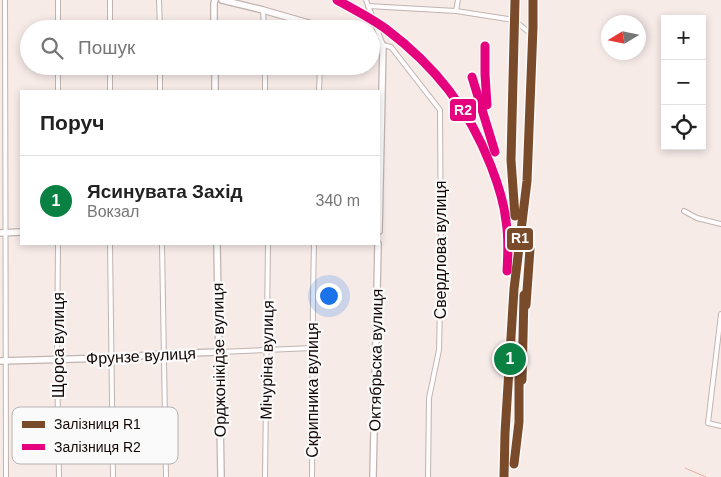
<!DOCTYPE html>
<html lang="uk">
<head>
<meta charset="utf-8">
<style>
  body { margin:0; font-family:Helvetica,sans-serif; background:#f6f6f6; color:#222 }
  .controls { position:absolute; right:15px; top:15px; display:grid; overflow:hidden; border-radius:0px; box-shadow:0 2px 8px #0003 }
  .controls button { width:45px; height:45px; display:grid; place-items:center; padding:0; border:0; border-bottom:1px solid #e0e0e0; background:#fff; color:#222; font:25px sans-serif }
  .compass { position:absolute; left:601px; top:15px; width:45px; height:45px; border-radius:50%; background:#fff; box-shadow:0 2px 8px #0003; rotate:260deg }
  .you { position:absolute; left:328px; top:295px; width:18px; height:18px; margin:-12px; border:4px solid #fff; border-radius:50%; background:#1a73e8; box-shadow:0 0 0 8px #1a73e833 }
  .badge { display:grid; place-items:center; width:32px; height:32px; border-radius:50%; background:#0b8043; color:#fff; font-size:16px; font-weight:700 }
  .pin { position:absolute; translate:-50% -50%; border:2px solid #fff; box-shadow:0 1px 5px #0006 }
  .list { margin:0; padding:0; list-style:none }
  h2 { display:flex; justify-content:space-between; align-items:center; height:65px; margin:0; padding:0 20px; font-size:21px }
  h2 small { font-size:16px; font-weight:400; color:#767676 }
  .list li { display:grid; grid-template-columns:32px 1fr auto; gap:15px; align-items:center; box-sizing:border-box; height:90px; padding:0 20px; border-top:1px solid #e0e0e0 }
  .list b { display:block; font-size:19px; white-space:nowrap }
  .list p { margin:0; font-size:16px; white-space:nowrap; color:#767676 }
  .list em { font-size:16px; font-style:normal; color:#767676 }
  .icon { flex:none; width:28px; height:28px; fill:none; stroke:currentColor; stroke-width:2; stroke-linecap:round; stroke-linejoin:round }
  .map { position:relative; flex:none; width:721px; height:477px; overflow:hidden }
  .search { position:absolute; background:#fff; box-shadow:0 2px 8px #0003; left:20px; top:20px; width:360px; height:55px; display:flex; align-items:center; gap:12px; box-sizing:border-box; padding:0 18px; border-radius:28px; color:#767676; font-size:19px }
  .panel { position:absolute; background:#fff; box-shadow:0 2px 8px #0003; left:20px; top:90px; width:360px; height:155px; border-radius:0px }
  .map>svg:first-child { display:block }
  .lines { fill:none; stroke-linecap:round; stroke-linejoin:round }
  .stream { stroke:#eeac9e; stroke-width:1 }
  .street-casing { stroke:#c0b4b1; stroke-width:6 }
  .secondary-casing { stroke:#c0b4b1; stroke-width:8 }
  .street { stroke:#fefcfc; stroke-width:4 }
  .secondary { stroke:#fefcfc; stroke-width:5.5 }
  .rail-1-casing { stroke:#fafafa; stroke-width:12 }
  .rail-2-casing { stroke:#fafafa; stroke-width:12 }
  .rail-1 { stroke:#7a4b2a; stroke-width:9 }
  .rail-2 { stroke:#e5007d; stroke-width:9 }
  .labels { text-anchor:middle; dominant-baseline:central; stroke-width:4.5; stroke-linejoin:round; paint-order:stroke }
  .street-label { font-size:16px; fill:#140907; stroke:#fafafa }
  .key { fill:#fafafa; stroke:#b5b2b1; stroke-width:1 }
  .key-label { font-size:14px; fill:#140907 }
  .line-badge { stroke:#fafafa; stroke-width:2 }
  .badge-label { font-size:14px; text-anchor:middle; font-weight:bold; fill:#fff }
</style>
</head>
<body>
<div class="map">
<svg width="721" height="477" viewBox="0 0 721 477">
  <rect width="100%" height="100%" fill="#f7ebe8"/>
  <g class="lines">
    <path class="stream" d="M685,468L706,477"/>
    <defs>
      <g id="street">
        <path d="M5,0L6,477"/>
        <path d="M58,0V29"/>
        <path d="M110,0V29"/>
        <path d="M159,0L160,29"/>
        <path d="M366,0L383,45L391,47L440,110L441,261L439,350L429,398L428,477"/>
        <path d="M368,6L456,11L514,20L531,34"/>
        <path d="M263,10L264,29"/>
        <path d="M456,11L458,0"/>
        <path d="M58,66V91"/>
        <path d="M110,66V91"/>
        <path d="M160,66V91"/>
        <path d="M265,66V91"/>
        <path d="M319,91L320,66"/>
        <path d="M684,211L697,218L721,224"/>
        <path d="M58,244L57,359L59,477"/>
        <path d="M110,244L113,477"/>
        <path d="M162,244L166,477"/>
        <path d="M721,314L708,423L721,426"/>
        <path d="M219,352L312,348"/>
        <path d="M265,477L268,244"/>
        <path d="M312,477C313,399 312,322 314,244"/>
      </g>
      <g id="secondary">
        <path d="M222,0L263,10L329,29"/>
        <path d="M214,29V3L215,0"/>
        <path d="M371,41L383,45L379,231"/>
        <path d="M215,66V91"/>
        <path d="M0,233L21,232"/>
        <path d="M217,244L221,477"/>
        <path d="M0,361L111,358L164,354L219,352"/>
        <path d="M373,477L378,244"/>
      </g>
    </defs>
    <use href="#street" class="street-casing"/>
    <use href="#secondary" class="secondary-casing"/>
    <use href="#street" class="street"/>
    <use href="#secondary" class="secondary"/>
    <defs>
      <g id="rail-1">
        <path d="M515,216L511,160L515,0"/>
        <path d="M526,305L530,249"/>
        <path d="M522,380L524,295"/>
        <path d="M514,464L519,422V369"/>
        <path d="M504,477L505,433L514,289L527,181L533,27V0"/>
      </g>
      <g id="rail-2">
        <path d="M337,0C353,9 371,18 386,29C435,66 469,109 491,166C498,184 504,202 506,221C509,238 508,254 507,271"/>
        <path d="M485,46V74L487,105"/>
        <path d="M472,77L495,152"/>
      </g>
    </defs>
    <use href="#rail-1" class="rail-1-casing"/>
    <use href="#rail-2" class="rail-2-casing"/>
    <use href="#rail-1" class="rail-1"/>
    <use href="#rail-2" class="rail-2"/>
  </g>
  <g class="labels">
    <g class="street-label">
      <text transform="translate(440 250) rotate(-90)">Свердлова вулиця</text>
      <text transform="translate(58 345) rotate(-90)">Щорса вулиця</text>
      <text transform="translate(141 356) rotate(-3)">Фрунзе вулиця</text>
      <text transform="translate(219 360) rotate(-91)">Орджонікідзе вулиця</text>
      <text transform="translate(267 360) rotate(-89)">Мічуріна вулиця</text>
      <text transform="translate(376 360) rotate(-89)">Октябрьска вулиця</text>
      <text transform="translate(312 390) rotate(-90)">Скрипника вулиця</text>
    </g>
  </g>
  <rect x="12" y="407" width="166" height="57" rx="8" class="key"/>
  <rect x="22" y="421" width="23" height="7" fill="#7a4b2a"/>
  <rect x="22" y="444" width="23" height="6" fill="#e5007d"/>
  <g class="key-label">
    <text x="54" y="429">Залізниця R1</text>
    <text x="54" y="452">Залізниця R2</text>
  </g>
  <g class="line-badge">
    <rect x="449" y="98" width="28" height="24" rx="5" fill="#e5007d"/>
    <rect x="506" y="227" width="28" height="24" rx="5" fill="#7a4b2a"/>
  </g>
  <g class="badge-label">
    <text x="463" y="115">R2</text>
    <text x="520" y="243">R1</text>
  </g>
</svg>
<div class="controls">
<button>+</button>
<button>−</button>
<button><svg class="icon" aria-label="locate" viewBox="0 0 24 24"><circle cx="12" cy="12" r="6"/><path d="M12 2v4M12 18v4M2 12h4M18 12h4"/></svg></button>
</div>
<svg class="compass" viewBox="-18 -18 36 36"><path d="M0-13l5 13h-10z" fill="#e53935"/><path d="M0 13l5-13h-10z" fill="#767676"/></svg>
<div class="you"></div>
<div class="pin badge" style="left:510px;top:359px">1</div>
<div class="search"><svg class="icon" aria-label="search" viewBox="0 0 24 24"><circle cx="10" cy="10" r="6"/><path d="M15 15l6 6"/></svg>Пошук</div>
<section class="panel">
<h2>Поруч<small></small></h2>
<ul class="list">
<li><span class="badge">1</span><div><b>Ясинувата Захід</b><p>Вокзал</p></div><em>340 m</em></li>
</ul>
</section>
</div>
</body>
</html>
